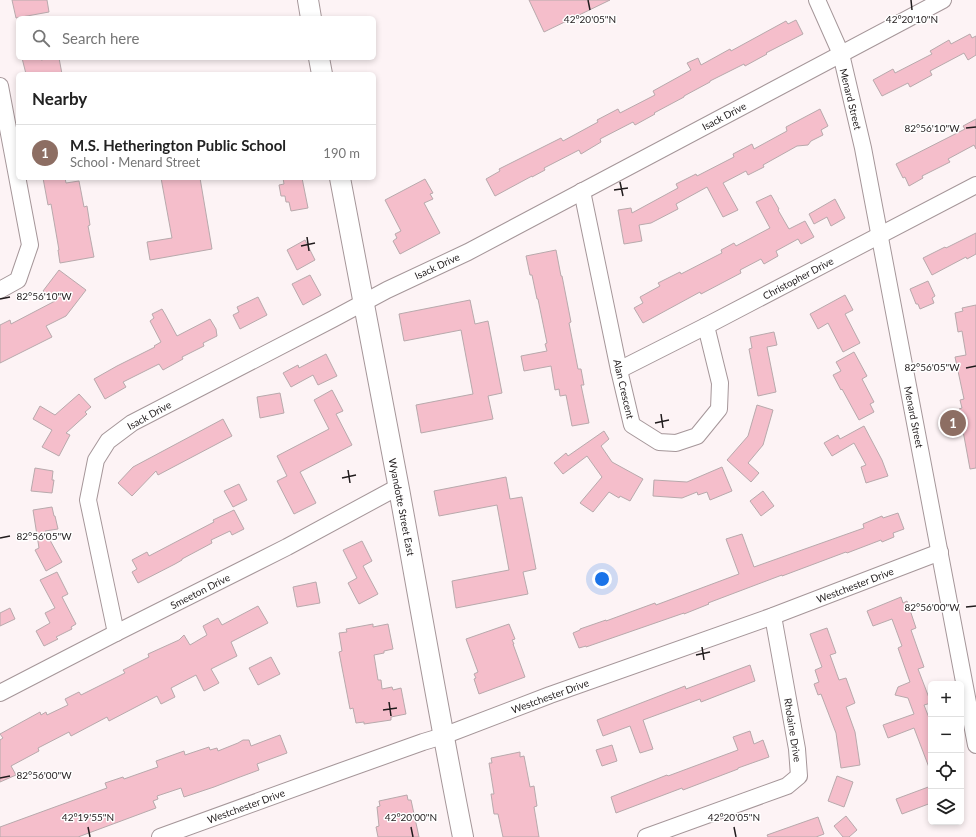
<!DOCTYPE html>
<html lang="en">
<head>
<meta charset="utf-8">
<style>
  body { margin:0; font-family:Lato,sans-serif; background:#f2f2f2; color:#222 }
  .controls { position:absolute; right:12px; bottom:12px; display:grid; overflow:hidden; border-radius:6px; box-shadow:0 2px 6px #0003 }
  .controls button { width:36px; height:36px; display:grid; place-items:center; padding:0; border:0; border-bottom:1px solid #e0e0e0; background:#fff; color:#222; font:20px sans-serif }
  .you { position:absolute; left:602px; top:579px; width:14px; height:14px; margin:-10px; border:3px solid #fff; border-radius:50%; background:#1a73e8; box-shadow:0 0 0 6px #1a73e833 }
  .badge { display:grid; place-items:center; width:26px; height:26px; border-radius:50%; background:#2563eb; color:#fff; font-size:13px; font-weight:700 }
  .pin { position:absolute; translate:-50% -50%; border:2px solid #fff; box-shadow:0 1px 4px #0006 }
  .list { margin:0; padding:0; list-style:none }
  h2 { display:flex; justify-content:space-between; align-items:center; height:52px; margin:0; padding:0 16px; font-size:17px }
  h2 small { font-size:13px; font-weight:400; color:#767676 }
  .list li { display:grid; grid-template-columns:26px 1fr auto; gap:12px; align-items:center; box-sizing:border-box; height:56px; padding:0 16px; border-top:1px solid #e0e0e0 }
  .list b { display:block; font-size:15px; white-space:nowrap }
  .list p { margin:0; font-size:13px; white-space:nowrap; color:#767676 }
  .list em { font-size:13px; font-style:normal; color:#767676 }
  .icon { flex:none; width:22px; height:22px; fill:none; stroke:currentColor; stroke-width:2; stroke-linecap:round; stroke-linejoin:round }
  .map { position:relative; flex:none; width:976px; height:837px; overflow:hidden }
  .search { position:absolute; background:#fff; box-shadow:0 2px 6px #0003; left:16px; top:16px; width:360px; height:44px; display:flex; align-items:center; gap:10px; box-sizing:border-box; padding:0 14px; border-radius:6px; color:#767676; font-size:15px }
  .panel { position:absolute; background:#fff; box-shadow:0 2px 6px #0003; left:16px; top:72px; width:360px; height:108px; border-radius:6px }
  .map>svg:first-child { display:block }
  .building { fill:#f5becb; stroke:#b8a9ac }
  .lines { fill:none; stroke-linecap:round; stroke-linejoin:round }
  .minor-casing { stroke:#a59699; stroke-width:18 }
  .tertiary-casing { stroke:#a59699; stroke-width:22 }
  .minor { stroke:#fff; stroke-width:16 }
  .tertiary { stroke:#fff; stroke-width:20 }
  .ticks { fill:none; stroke:#211c1d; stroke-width:1.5 }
  .labels { text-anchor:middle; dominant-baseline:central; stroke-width:3; stroke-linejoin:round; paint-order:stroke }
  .street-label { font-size:10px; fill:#211c1d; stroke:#fff }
  .ticks-label { font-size:10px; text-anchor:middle; fill:#211c1d; stroke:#fff; stroke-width:3; stroke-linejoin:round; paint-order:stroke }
</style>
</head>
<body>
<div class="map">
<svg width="976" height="837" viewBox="0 0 976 837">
  <rect width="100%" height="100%" fill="#fdf3f5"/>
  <g class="building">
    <path d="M12,0H47L49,12L16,18Z"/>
    <path d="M529,0H610L544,32Z"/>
    <path d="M796,20L803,34L766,53L767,54L745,66L744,64L710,81V82L684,96V97L654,113L655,114L635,125L633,122L600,139L601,142L581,154L579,150L544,168L545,170L532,177V176L495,196L486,179L500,171L499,169L561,138L563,141L598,122L597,120L618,109L620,113L655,95L653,91L691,70L687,63L698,58L701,65L730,49L731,51L786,21L788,24Z"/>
    <path d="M970,34L972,38L976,36V55L968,60L964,53L930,71L932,75L910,87L908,83L882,96L873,80L893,69L895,73L932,54L930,51L949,40L951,44Z"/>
    <path d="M22,58H41V60L51,58H59L62,74H26Z"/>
    <path d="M820,109L828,126L821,130L823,135L811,141L808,145L797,146L763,165L764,167L748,175L746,171L723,183L738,210L723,217L707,187L676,204L678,209L651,223L639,225L642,241L624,244L618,210L631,208L632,213L678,188L676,184L696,174L697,176L734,157L733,154L752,144L754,149L787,131L786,127Z"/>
    <path d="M976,119V149L974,145L948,159L950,162L922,176L923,178L909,186L905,177L903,178L896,164L965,129L963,126Z"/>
    <path d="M43,178H65L66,183L79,181L84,207L87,206L90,225L88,226L94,257L60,263L58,250H59L51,204L48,205Z"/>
    <path d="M161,178H200L212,249L150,260L147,242L172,238Z"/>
    <path d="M283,178H302L308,208L291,211L289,202H286L285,196H281L279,185L284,184Z"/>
    <path d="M425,179L433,193L430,194L433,199L424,203L440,233L400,254L393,241L397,238L395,234L401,231L385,200Z"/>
    <path d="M771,195L779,209L778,210L789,229L805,221L814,237L801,244L798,239L776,251L778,256L764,264L761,259L740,270L741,273L701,294L700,292L643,323L634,308L643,303L640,297L660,286L658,283L680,272L681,274L722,253L721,250L734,243L736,246L770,228L756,202Z"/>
    <path d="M835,199L845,218L831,226L827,217L814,224L809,214Z"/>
    <path d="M976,233V254L967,259L966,257L932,275L923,258L945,247L946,248Z"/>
    <path d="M305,240L315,260L297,270L287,250Z"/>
    <path d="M556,250L561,276H562L571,322L569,323L578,369H581L584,385H581L589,423L572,426L566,395L560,396L559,389L555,390L551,366L524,371L521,356L547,351L545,344L547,343L538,299H537L532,275H530L526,256Z"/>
    <path d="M59,270L86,290L66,316L46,326L52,337L0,363V325L10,320L11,324L55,301L43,291Z"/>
    <path d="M310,275L321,295L303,305L292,284Z"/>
    <path d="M928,281L935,296L932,298L934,303L920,309L918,304H916L910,289Z"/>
    <path d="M845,295L853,310L845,314L860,343L843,352L828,323L818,329L810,314Z"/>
    <path d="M258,297L267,315L240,329L233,315L239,312L237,307Z"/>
    <path d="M470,300L475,324L488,321L502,393L488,396L493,419L421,433L416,405L473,394L461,330L404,341L399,314Z"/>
    <path d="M976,305V468L970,469L959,409L962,408L960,400L964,399L955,357L966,355L962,331L958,332L955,313L963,311L962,308Z"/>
    <path d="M162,309L165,314L177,336L210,319L216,329L217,336L203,343L204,346L182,357L183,359L163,370L159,364L123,382L126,387L105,399L94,379L117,366L155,347L154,346L161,342L150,321L154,318L152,314Z"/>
    <path d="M774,332L777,345L767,347L776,392L758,396L749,349L752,348L750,337Z"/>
    <path d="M854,352L867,376L862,379L874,402L870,404L874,412L859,420L842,389L841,390L833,375L841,371L836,362Z"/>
    <path d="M326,354L337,376L318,385L313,375L291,387L283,373L298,365L299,368Z"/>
    <path d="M332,390L343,411L336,414L352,445L300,472L316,503L294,514L277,481L287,476L277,456L329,429L314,400Z"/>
    <path d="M280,393L284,413L260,418L257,397Z"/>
    <path d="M79,394L91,407L85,412L87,414L66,433L70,435L59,456L42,447L52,430L33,419L40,406L55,415Z"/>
    <path d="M757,405L773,410L763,445L748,463L759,473L751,482L727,460L748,436Z"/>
    <path d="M223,419L232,436L158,475L156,471L132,496L118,483L133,467Z"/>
    <path d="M864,426L882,460L888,476L866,483L861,467L866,465L854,443L832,456L824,443L838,435L840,439Z"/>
    <path d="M604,431L609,439L601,446L612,462L643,479L630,501L620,496L619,498L609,492L593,512L580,503L602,477L587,456L563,474L554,463L566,453L568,456Z"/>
    <path d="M722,467L732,491L710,500L707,492L698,495L697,492L682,498L653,496L654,480L687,482Z"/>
    <path d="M35,468L53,471L52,480H54L52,493L31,491Z"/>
    <path d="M506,477L510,499L522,497L536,569L523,572L528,594L456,608L452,581L509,570L497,505L439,516L434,491Z"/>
    <path d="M239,484L247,500L233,507L224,491Z"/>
    <path d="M763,491L774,506L761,516L750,501Z"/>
    <path d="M52,507L54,516H55L58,529L45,531L62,562L46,571L35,550L39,548L33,510Z"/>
    <path d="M234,510L244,529L232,535L230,531L211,540L212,543L182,559V560L175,564L138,583L132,572L137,569L132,560L147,552L149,556L214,522L213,520Z"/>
    <path d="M898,513L904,529L893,533L894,537L882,542L881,540L847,553L846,552L782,576V575L708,603L709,604L684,614V613L586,647V646L579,648L573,633L580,630V629L606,620V621L655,603L656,605L739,574L726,539L742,534L754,567L864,528L863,524L882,516L883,518Z"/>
    <path d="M362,541L372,561L363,566L378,594L359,604L348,583L357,578L343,550Z"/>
    <path d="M57,572L68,594L62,597L76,624L71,627L72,629L56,637L58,639L44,646L36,631L50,623L45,613L55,608L40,580Z"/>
    <path d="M316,582L320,603L297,607L293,587Z"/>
    <path d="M901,597L903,603L907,601L916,628L911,630L924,667L918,669L931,703L924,705L931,723V770H930L914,728L888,738L883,725L914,714L908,698L895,695L898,687L910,682L898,648L902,646L892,619L873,626L867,611Z"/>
    <path d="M258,606L268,623L231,642L237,656L211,669L219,683L204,691L196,675L171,688L175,697L161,704L157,696L109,721L107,717L71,736L69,732L38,748L39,751L11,766L16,775L0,782V740L3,738L0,734L40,712L41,715L46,712L47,715L68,705L65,699L79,692L81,695L125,673L123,670L149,657L148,654L179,640L184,635L190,645L207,635L203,626L218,618L222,625Z"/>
    <path d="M10,608L15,619L0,626V613Z"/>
    <path d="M373,624V627L388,624L393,649L384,651V653L374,655L378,680H381L382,689L392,687L393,690L401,688L406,714L391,717V720L364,724V722L356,723L353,708L350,709L339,652L342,651L339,633L347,632L346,629Z"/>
    <path d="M509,624L515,639L512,640L514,644H513L525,677L479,694L474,679L476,678L474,674L478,672L466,639Z"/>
    <path d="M827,628L836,653L830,655L839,680L846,678L855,703L846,707L855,732L860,765L841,768L836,733L821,694L818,695L814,684L819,682L815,670L822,667L810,634Z"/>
    <path d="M271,657L280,674L258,685L249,668Z"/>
    <path d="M750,665L755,681L701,702L700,699L643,720L653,749L640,753L630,726L603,736L597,720L685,686L686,689Z"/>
    <path d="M750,731L754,744L763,740L769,757L738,768V769L683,790L682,788L616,813L611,797L667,775L668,776L738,750L733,737Z"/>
    <path d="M280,735L287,753L257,764L259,770L240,777L214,787L184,797L181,788L157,796L158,799L153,801L156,808L78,837H0V827L107,788L105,783L123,777L124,779L158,767L156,761L184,751L185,755L209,747L210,750L217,748L218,751L238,743L243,740H249L251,746Z"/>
    <path d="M612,745L617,761L602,766L596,750Z"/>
    <path d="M520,752V757L524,756L530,787L534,786L537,806L534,807L539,837H503L498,814H494L491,794H494L489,763H492L491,758Z"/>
    <path d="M837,776L853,782L844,807L828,801Z"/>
    <path d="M931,786V803L902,814L896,799Z"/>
    <path d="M407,795L408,800H411L419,837H378L376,827L379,826L377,807L380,806L379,801Z"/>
    <path d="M846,816L857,830L849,837H843L834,826Z"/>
    <path d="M818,817L824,834L816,837H768L767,835Z"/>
  </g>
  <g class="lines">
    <defs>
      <g id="minor">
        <path d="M817,0L841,54L863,148L976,745"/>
        <path d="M0,86L30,245L18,280L0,290"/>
        <path d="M582,191L619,370L632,425L659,442L676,443L697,436L719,409L720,383L706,326"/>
        <path d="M619,370L706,326L976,185"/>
        <path d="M116,633L88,500L96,460L108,441L132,423L333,319L387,290L468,252L943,0"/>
        <path d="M0,693L116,633L287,547L398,487"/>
        <path d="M160,837L339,772L423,742L443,736L550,695L773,616L940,552"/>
        <path d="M646,837L787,786L799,776L797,749L773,616"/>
      </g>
      <g id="tertiary">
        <path d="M308,0L311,18"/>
        <path d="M319,58L322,74"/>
        <path d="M340,178C359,282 380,385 399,489C420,605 440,721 463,837"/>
      </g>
    </defs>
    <use href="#minor" class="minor-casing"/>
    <use href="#tertiary" class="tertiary-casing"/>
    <use href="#minor" class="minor"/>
    <use href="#tertiary" class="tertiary"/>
  </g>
  <path class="ticks" d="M588,0L590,10M911,0L912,10M966,128L976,127M620,182L623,196M614,190L628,188M307,237L309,251M301,246L315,243M0,299L10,297M966,368L976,366M661,414L663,428M655,423L669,420M348,470L350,483M342,478L356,475M0,538L10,536M966,607L976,606M702,647L704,660M696,655L710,652M389,702L391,716M383,710L397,708M0,778L10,776M88,827L90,837M411,827L413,837M734,827L736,837"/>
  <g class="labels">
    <g class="street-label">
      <text transform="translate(851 99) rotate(76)">Menard Street</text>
      <text transform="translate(724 116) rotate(-28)">Isack Drive</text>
      <text transform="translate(437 266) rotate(-25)">Isack Drive</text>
      <text transform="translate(798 278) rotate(-28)">Christopher Drive</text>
      <text transform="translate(624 389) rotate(77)">Alan Crescent</text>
      <text transform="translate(149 415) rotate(-29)">Isack Drive</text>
      <text transform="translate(914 417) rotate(79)">Menard Street</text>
      <text transform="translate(402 507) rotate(79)">Wyandotte Street East</text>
      <text transform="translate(855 585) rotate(-21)">Westchester Drive</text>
      <text transform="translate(200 591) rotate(-27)">Smeeton Drive</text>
      <text transform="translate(550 696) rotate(-20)">Westchester Drive</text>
      <text transform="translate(793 730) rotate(81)">Rholaine Drive</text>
      <text transform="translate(246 806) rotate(-20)">Westchester Drive</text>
    </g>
  </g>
  <g class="ticks-label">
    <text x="590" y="23">42°20'05"N</text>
    <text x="912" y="23">42°20'10"N</text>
    <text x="932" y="132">82°56'10"W</text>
    <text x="44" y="300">82°56'10"W</text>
    <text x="932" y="371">82°56'05"W</text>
    <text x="44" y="540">82°56'05"W</text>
    <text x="932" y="611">82°56'00"W</text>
    <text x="44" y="779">82°56'00"W</text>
    <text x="88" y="821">42°19'55"N</text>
    <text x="411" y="821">42°20'00"N</text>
    <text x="734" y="821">42°20'05"N</text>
  </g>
</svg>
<div class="controls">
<button>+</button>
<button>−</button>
<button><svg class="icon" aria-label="locate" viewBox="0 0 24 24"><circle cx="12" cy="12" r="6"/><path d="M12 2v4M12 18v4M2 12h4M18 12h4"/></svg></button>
<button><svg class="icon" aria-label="layers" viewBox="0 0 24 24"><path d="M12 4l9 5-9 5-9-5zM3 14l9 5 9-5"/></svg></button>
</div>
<div class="you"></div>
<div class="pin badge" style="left:953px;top:423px;background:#8d6e63">1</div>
<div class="search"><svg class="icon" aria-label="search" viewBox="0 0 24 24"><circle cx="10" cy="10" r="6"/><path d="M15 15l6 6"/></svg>Search here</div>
<section class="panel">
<h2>Nearby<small></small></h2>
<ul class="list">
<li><span class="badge" style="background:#8d6e63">1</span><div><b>M.S. Hetherington Public School</b><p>School · Menard Street</p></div><em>190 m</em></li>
</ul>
</section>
</div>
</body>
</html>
